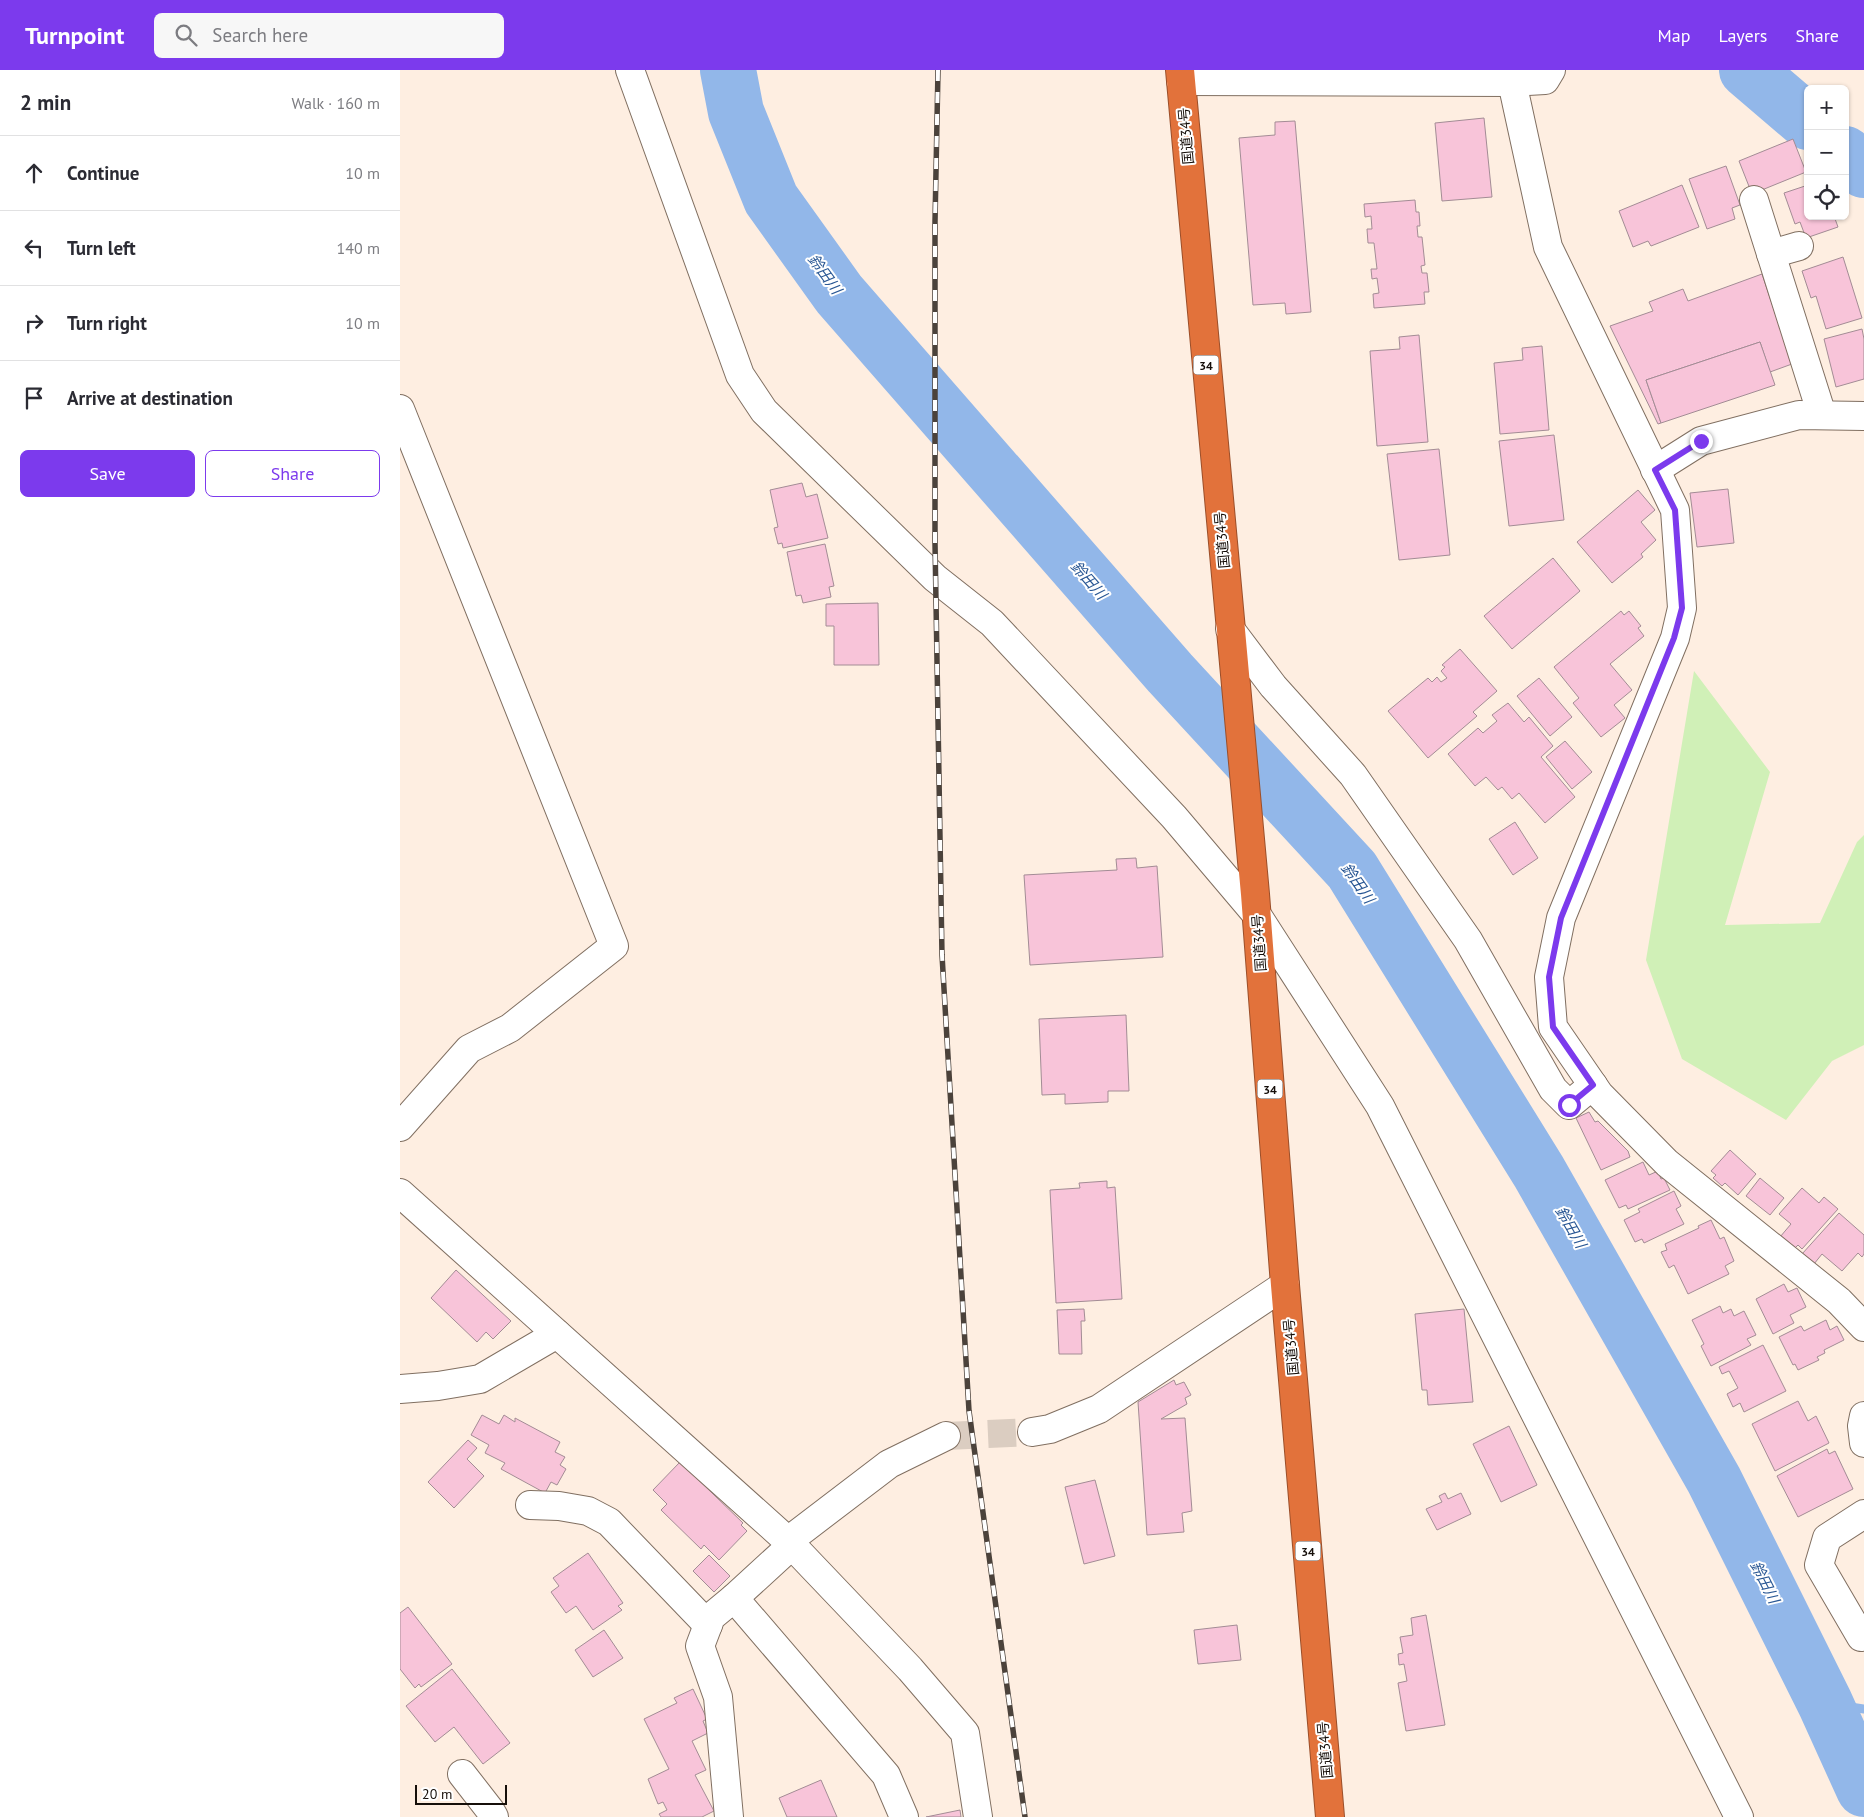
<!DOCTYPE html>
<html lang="en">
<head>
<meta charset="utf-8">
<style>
  body { margin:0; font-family:"PT Sans","Noto Sans JP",sans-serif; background:#f7f7f7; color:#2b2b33 }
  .controls { position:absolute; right:15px; top:15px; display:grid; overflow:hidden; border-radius:8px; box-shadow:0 1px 4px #0004 }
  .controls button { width:45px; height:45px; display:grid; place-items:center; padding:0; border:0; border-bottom:1px solid #e1e1e2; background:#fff; color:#2b2b33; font:25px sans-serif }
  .scale { position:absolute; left:15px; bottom:12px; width:92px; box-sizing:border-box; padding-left:5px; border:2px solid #160f0a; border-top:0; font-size:14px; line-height:18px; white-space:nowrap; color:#160f0a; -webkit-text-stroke:4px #fff; paint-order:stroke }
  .stop { position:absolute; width:15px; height:15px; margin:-11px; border:4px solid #7c3aed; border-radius:50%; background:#fff }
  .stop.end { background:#7c3aed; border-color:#fff; box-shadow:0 1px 5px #0008 }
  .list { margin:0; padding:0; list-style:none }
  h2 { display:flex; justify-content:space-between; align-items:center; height:65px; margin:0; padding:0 20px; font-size:21px }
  h2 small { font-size:16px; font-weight:400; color:#7c7c81 }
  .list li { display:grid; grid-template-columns:32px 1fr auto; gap:15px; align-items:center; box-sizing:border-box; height:75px; padding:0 20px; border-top:1px solid #e1e1e2 }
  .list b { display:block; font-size:19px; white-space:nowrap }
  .list em { font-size:16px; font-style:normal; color:#7c7c81 }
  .actions { display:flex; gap:10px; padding:15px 20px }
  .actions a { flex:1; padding:11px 0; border:1px solid #7c3aed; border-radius:8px; text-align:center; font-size:18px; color:#7c3aed }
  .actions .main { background:#7c3aed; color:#fff }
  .icon { flex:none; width:28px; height:28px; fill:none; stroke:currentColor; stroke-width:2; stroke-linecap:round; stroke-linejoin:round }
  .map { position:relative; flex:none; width:1464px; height:1747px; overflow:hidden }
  header { display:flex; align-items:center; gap:30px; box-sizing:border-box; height:70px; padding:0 25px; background:#7c3aed; color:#fff }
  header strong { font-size:24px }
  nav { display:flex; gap:28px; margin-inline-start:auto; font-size:18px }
  .search { width:350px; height:45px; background:#f7f7f7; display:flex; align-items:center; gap:12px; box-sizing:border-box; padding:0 18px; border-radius:8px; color:#7c7c81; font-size:19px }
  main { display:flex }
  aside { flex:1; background:#fff }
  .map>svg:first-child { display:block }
  .green { fill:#d0f0b7 }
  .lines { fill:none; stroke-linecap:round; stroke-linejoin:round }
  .stream { stroke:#92b7e9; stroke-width:9 }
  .river { stroke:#92b7e9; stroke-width:56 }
  .building { fill:#f8c4d9; stroke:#a38c95 }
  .minor-tunnel { stroke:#dbcdc1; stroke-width:28; stroke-dasharray:28 14; stroke-linecap:butt }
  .minor-casing { stroke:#806f61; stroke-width:30 }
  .highway-casing { stroke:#9b4f2a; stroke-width:30 }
  .minor { stroke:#fff; stroke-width:28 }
  .highway { stroke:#e2723b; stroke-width:28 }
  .rail-casing { stroke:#4b423b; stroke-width:5.5 }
  .rail { stroke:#fff; stroke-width:4; stroke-dasharray:11; stroke-linecap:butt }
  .route { stroke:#7c3aed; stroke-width:6 }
  .labels { text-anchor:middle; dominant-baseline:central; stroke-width:4; stroke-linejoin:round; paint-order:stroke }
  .shield { fill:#fff; stroke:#5c5754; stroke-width:1 }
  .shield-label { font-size:12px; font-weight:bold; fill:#160f0a }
  .street-label { font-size:14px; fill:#160f0a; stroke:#fff }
  .water-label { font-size:15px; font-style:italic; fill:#295794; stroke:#fff }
</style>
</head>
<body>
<header>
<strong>Turnpoint</strong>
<div class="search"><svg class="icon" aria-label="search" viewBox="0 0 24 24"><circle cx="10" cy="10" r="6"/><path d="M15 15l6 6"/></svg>Search here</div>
<nav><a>Map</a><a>Layers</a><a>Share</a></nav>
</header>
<main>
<aside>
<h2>2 min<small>Walk · 160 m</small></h2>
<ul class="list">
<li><svg class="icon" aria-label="ahead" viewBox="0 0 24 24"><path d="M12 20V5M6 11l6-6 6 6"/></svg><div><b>Continue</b></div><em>10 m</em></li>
<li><svg class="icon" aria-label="left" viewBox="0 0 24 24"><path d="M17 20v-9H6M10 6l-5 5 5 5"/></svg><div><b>Turn left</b></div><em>140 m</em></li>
<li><svg class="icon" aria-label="right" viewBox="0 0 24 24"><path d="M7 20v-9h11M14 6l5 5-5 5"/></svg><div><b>Turn right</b></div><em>10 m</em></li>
<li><svg class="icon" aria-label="arrive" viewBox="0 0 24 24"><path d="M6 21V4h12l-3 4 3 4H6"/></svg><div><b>Arrive at destination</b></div></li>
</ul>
<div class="actions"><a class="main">Save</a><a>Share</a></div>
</aside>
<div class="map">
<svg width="1464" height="1747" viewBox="0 0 1464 1747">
  <rect width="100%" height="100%" fill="#feeee1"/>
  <path class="green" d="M1294,601L1370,702L1325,855L1420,853L1457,772L1464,765V975L1432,991L1386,1050L1282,989L1246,890Z"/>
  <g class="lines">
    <path class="stream" d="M1425,1633L1464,1639"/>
    <g class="river">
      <path d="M328,0L336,42L371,129L439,224L770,603L952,800L1139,1102L1314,1410L1425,1633L1464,1719"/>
      <path d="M1347,0L1408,52"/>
      <path d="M1445,84L1464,100"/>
    </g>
  </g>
  <g class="building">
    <path d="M1084,48L1092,127L1042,131L1035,53Z"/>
    <path d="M895,51L911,242L886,244L885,233L853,235L839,68L875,65V52Z"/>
    <path d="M1393,69L1406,102L1352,124L1339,91Z"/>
    <path d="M1326,96L1340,135L1332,138L1335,149L1307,159L1289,109Z"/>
    <path d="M1282,115L1299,157L1251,176L1248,171L1233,177L1219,141Z"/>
    <path d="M1408,115V146H1434L1438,157L1406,168L1400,152L1395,154L1384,123Z"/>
    <path d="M1015,130L1016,142H1019L1020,156H1017L1018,167H1022L1025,195L1021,196L1022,203H1027L1029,222H1024L1025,234L974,238L973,224L979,223L977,208L972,209L971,199H977L974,173H968L967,159H972L971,146L965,147L964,134Z"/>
    <path d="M1443,187L1462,248L1426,259L1416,226L1411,228L1402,201Z"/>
    <path d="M1362,204L1392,294L1370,302L1360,272L1246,310L1261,353L1258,354L1210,256L1253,241L1249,232L1283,219L1288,231Z"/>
    <path d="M1462,259L1464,269V309L1436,317L1424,269Z"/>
    <path d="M1019,265L1028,372L977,376L970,281L1000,279L999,267Z"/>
    <path d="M1360,272L1375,315L1261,353L1246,310Z"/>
    <path d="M1142,276L1149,360L1100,364L1094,293L1123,290L1122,278Z"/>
    <path d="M1154,365L1164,450L1109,456L1099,371Z"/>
    <path d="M1039,379L1050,485L999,490L987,384Z"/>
    <path d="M402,413L406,427L417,424L428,468L383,478L382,473L378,474L374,458L378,457L370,420Z"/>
    <path d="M1328,419L1334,473L1297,477L1290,423Z"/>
    <path d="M1238,420L1255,440L1241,452L1256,470L1241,484L1243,487L1212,513L1177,472Z"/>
    <path d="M425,474L434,516L429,517L431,527L403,533L401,525L396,526L387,482Z"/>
    <path d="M1153,488L1180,521L1112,579L1084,546Z"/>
    <path d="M478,533L479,595H434V556H426V534Z"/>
    <path d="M1221,541L1224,545L1229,541L1241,556L1238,558L1244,566L1210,594L1232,620L1214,635L1225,648L1201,667L1173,633L1179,628L1154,597Z"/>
    <path d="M1060,579L1097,621L1073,642L1077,646L1028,688L988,641L1028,608L1032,612L1037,607L1041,612L1047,608L1041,601L1045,597L1042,595Z"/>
    <path d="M1139,608L1172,647L1150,666L1117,626Z"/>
    <path d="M1108,633L1124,652L1129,647L1153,676L1141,687L1175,727L1145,753L1119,723L1112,729L1102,717L1098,720L1086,707L1075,716L1048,684L1078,658L1083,663L1097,651L1092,645Z"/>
    <path d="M1165,671L1192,702L1172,719L1146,687Z"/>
    <path d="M1115,752L1138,788L1113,805L1089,769Z"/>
    <path d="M736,788L737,798L757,796L763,887L630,895L624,805L717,800L716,789Z"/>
    <path d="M726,945L729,1021H708V1032L665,1034V1024L642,1025L639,949Z"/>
    <path d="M1189,1042L1195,1052L1198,1051L1228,1081L1230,1087L1201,1100L1176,1048Z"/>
    <path d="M1330,1080L1356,1104L1338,1125L1325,1113L1322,1116L1313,1108L1316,1105L1311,1101Z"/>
    <path d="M1243,1092L1249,1105L1258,1101L1261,1109L1264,1108L1270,1120L1228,1139L1226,1135L1219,1138L1205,1110Z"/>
    <path d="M1360,1108L1384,1128L1370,1145L1346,1126Z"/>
    <path d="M707,1111V1118L715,1117L722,1229L656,1233L650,1120L680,1118L679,1113Z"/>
    <path d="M1402,1118L1419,1133L1424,1127L1438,1139L1402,1179L1398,1175L1394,1179L1380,1167L1391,1154L1379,1144Z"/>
    <path d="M1274,1121L1281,1136L1276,1139L1284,1154L1244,1173L1242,1169L1235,1172L1224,1150L1240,1142L1238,1139Z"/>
    <path d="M1439,1143L1464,1165V1184L1462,1187L1458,1183L1442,1201L1422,1184L1414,1194L1402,1184Z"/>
    <path d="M1311,1150L1320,1169L1324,1167L1334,1191L1325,1196L1329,1204L1288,1224L1274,1195L1269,1198L1261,1182L1267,1180L1265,1174L1299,1158L1298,1156Z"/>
    <path d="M56,1200L111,1251L93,1269L86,1262L77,1272L31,1228Z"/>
    <path d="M1384,1214L1388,1222L1397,1218L1406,1237L1390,1245L1394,1253L1373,1264L1356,1229Z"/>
    <path d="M1320,1236L1323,1243L1331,1239L1334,1246L1344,1241L1356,1265L1347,1269L1351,1275L1311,1296L1301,1276L1304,1274L1292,1250Z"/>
    <path d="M684,1239L685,1251H681L682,1284H659L657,1240Z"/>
    <path d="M1064,1239L1073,1332L1028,1335L1027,1320H1022L1015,1244Z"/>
    <path d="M1426,1250L1430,1260L1437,1256L1444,1270L1424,1280L1425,1283L1417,1287L1419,1290L1398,1300L1395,1294L1393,1295L1379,1267L1401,1256L1404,1261Z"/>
    <path d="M1363,1275L1386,1321L1344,1342L1340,1333L1333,1337L1327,1324L1338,1318L1329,1301L1322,1304L1319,1297Z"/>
    <path d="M774,1310L776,1315L784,1312L791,1325L785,1328L787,1334L761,1349L785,1348L792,1441L782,1443L784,1462L747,1465L738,1332Z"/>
    <path d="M1398,1331L1408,1351L1416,1346L1429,1373L1375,1401L1352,1354Z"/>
    <path d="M82,1345L99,1354L104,1345L115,1352V1348L160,1372L155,1382L165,1387L160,1395L166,1399L157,1415L151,1412L145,1423L101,1399L105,1393L85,1383L89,1375L71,1365Z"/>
    <path d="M1109,1356L1137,1415L1101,1432L1073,1374Z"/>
    <path d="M68,1370L77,1378L67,1389L84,1406L54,1438L28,1412Z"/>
    <path d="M1427,1379L1429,1384L1435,1381L1453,1419L1398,1447L1377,1406Z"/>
    <path d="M280,1392L343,1453L341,1455L347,1461L319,1490L304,1475L301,1479L261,1440L267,1434L253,1420Z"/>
    <path d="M695,1410L715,1486L684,1494L665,1417Z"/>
    <path d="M1045,1423L1048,1429L1061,1423L1071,1444L1037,1460L1026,1439L1042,1432L1039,1426Z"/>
    <path d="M188,1483L223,1533L218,1536L222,1540L193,1560L176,1536L166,1543L151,1522L159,1516L153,1508Z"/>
    <path d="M309,1485L330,1506L314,1522L293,1501Z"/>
    <path d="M8,1537L52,1594L21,1617L19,1614L15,1618L0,1599V1543Z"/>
    <path d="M1026,1545L1045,1655L1006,1661L998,1613L1007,1611L1004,1594L999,1595L998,1584L1003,1583L1000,1567L1013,1565L1011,1548Z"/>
    <path d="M837,1555L841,1590L798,1594L794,1560Z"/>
    <path d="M204,1560L223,1588L193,1607L175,1580Z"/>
    <path d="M52,1599L110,1673L83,1694L54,1657L35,1672L6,1636Z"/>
    <path d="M293,1619L307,1649L303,1651L308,1663L292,1671L306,1700L295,1705L314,1741L302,1747H261L259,1744L267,1740L263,1732L258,1734L248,1709L269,1699L244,1649L277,1633L274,1628Z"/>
    <path d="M421,1710L437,1747H387L379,1728Z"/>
    <path d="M560,1740L561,1747H526Z"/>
  </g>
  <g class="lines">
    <path class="minor-tunnel" d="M546,1366L632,1362"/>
    <defs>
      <g id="minor">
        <path d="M230,0L340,305L364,341L535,508L592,553L774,747L857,845L980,1036L1339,1747"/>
        <path d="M781,11L1112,12L1145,10L1151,0"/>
        <path d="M1112,12L1148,177L1275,440L1282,538L1275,568L1161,848L1149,907L1153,957L1199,1024L1267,1093L1439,1231L1464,1257"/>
        <path d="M1354,130L1422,345"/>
        <path d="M1371,184L1399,176"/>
        <path d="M0,339L214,876L110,958L69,979L0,1057"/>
        <path d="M1255,400L1301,371L1399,345L1464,346"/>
        <path d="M830,559L873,616L953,705L1068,870L1153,1019L1169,1035L1193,1015"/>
        <path d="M0,1123L388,1471L510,1599L565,1663L578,1747"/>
        <path d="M0,1319L38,1316L80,1309L157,1264"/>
        <path d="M1464,1346L1462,1356L1464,1373"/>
        <path d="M632,1362L650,1359L699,1339L885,1215"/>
        <path d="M130,1435L159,1436L188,1441L209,1452L308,1555"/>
        <path d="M388,1471L489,1394L546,1366"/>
        <path d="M334,1528L392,1475"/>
        <path d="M1461,1567L1419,1495L1427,1468L1464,1444"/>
        <path d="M62,1704L90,1740L94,1747"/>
        <path d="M329,1747L318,1627L300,1576L311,1547L334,1528L486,1705L504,1747"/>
      </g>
      <path id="highway" d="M780,0L855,824L885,1215L930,1747"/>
    </defs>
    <use href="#minor" class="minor-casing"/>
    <use href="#highway" class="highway-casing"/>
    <use href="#minor" class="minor"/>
    <use href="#highway" class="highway"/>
    <defs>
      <path id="rail" d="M538,0L535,152V473L542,885L569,1341L625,1747"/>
    </defs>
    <use href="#rail" class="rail-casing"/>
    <use href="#rail" class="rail"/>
  </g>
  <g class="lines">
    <path class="route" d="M1169,1035L1193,1015L1153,957L1149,907L1161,848L1274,568L1282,538L1275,440L1255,400L1301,371"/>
  </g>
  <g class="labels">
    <g class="shield">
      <rect x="793.5" y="285.5" width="25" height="19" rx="4"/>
      <rect x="857.5" y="1009.5" width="25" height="19" rx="4"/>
      <rect x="895.5" y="1471.5" width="25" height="19" rx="4"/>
    </g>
    <g class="shield-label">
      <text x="806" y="295">34</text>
      <text x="870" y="1019">34</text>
      <text x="908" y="1481">34</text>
    </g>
    <g class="street-label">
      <text transform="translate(786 66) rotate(-95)">国道34号</text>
      <text transform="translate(822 470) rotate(-95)">国道34号</text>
      <text transform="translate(859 873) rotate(-94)">国道34号</text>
      <text transform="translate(891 1277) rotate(-95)">国道34号</text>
      <text transform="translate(925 1680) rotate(-95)">国道34号</text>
    </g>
    <g class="water-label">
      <text transform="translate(425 204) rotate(54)">鈴田川</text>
      <text transform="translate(689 510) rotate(49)">鈴田川</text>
      <text transform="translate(958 813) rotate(55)">鈴田川</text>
      <text transform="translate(1171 1157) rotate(60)">鈴田川</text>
      <text transform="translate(1365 1512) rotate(63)">鈴田川</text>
    </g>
  </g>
</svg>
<div class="controls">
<button>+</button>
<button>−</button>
<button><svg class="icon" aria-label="locate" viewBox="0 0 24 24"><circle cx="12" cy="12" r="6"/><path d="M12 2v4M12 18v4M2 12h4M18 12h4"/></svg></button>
</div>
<div class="scale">20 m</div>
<div class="stop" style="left:1169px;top:1035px"></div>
<div class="stop end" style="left:1301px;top:371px"></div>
</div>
</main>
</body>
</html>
